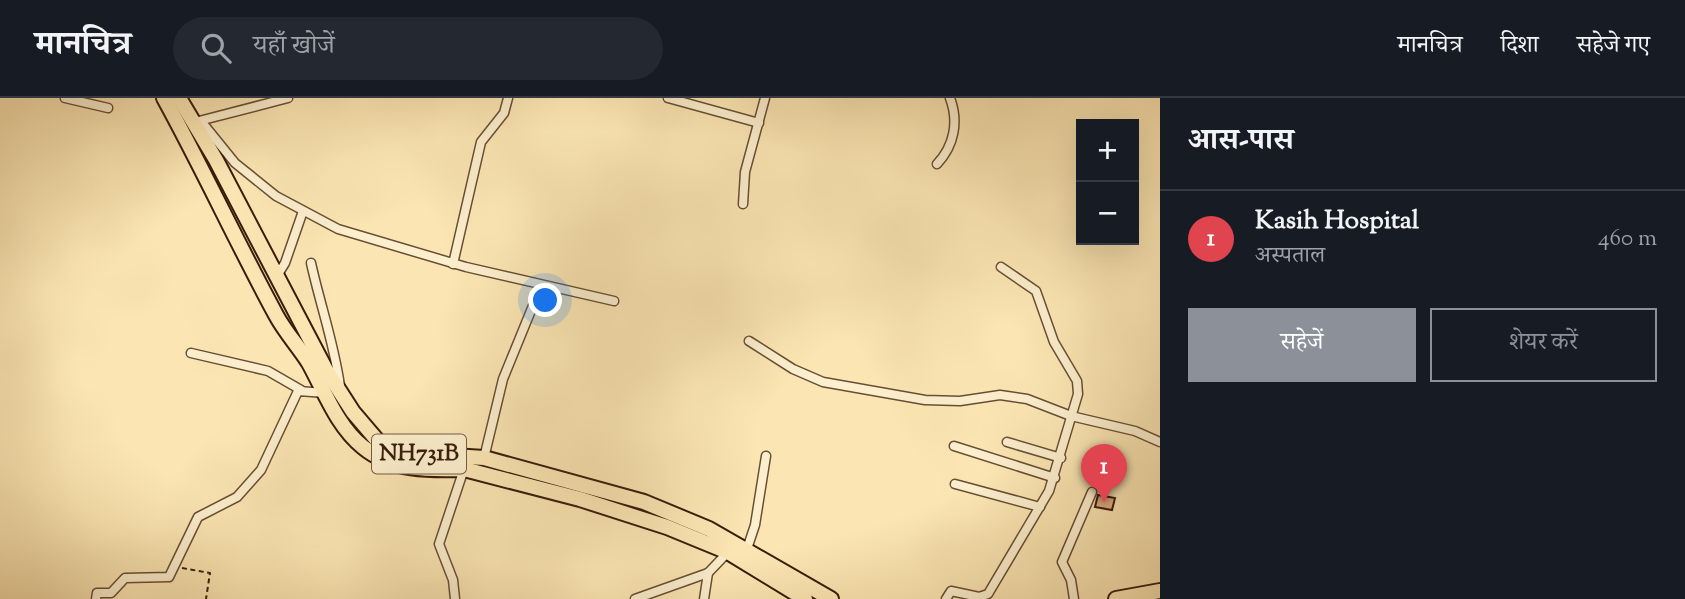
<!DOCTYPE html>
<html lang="hi">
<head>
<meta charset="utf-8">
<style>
  body { margin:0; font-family:"Sorts Mill Goudy","Noto Serif Devanagari",serif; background:#242831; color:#f1f3f6 }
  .controls { position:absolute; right:21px; top:21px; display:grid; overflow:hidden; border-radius:0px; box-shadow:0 7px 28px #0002 }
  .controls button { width:63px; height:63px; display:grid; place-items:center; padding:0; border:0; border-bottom:2px solid #363941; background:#171b24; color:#f1f3f6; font:35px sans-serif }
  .you { position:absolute; left:546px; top:203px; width:24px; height:24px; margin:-18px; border:5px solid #fff; border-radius:50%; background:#1a73e8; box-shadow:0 0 0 10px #1a73e833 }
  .badge { display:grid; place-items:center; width:46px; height:46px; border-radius:50%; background:#8c9099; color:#fff; font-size:23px; font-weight:700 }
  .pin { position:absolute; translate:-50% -58px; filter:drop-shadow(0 2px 4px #0008) }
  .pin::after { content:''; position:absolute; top:37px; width:24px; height:21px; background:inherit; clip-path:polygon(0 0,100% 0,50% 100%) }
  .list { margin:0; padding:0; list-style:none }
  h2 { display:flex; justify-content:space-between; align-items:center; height:91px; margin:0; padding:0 28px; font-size:30px }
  h2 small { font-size:23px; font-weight:400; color:#9ea1a6 }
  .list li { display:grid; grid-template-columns:46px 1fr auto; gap:21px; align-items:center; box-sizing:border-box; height:98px; padding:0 28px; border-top:2px solid #363941 }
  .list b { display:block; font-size:26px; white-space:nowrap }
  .list p { margin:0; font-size:23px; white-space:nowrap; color:#9ea1a6 }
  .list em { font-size:23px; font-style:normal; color:#9ea1a6 }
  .actions { display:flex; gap:14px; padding:21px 28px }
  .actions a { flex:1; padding:16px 0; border:2px solid #8c9099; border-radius:0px; text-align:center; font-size:24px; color:#8c9099 }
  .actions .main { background:#8c9099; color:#fff }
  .icon { flex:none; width:38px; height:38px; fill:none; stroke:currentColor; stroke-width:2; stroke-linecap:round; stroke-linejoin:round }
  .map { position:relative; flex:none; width:1160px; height:501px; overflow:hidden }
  header { display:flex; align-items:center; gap:42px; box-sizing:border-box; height:98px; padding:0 35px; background:#171b24; border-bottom:2px solid #363941 }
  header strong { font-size:33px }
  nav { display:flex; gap:38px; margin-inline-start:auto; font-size:24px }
  .search { width:490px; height:63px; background:#242831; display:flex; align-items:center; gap:18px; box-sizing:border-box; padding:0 24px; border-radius:38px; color:#9ea1a6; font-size:26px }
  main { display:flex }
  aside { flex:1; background:#171b24 }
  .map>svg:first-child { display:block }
  .building { fill:#e8b086; stroke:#371c0a; stroke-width:2 }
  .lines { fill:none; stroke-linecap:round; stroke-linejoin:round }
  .street-casing { stroke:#684e34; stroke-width:11 }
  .highway-casing { stroke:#371c0a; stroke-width:18 }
  .path { stroke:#371c0a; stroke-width:2; stroke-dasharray:5 3.5; stroke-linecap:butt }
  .street { stroke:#fcefce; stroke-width:8 }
  .highway { stroke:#fbe6b3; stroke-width:14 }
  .labels { text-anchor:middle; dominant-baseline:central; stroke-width:7; stroke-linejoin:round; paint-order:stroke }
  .shield { fill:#fcefce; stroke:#725b45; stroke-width:2 }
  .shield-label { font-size:23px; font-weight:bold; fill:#371c0a }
</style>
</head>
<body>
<header>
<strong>मानचित्र</strong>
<div class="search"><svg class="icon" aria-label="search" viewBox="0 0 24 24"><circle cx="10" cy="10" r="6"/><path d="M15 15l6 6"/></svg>यहाँ खोजें</div>
<nav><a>मानचित्र</a><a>दिशा</a><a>सहेजे गए</a></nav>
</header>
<main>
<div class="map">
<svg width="1160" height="501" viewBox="0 0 1160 501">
  <rect width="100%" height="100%" fill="#fbe6b3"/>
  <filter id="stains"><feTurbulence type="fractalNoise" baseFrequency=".00286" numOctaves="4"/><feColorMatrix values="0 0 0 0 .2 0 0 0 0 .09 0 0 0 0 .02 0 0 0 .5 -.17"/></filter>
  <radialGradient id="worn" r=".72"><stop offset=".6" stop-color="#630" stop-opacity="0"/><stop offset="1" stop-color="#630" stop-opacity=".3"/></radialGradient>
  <path class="building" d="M1098,397L1115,400L1112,412L1095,409Z"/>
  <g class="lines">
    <defs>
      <g id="street">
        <path d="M65,0L108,10"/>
        <path d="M668,0L759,25"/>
        <path d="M199,23L288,0"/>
        <path d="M201,23L235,65L276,98L338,131L466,169L614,203"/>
        <path d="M937,66C954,48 959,24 950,0"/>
        <path d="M743,106L745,74L765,0"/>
        <path d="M311,165C320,206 334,245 340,288"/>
        <path d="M453,166L481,44L504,15L508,0"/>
        <path d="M277,178L285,165L303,113"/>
        <path d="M749,243L793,271L823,284L925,302L960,303L1000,297L1027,301L1071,318L1135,333L1160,344"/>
        <path d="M191,255L268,273L301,292"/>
        <path d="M1007,344L1061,360"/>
        <path d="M954,348L1055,380"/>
        <path d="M484,360L503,281L541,188"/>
        <path d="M955,386L1040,409"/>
        <path d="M747,451L755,427L766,358"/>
        <path d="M96,501L97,495H111L125,480L169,479L198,419L237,399L261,372L298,293L326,295"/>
        <path d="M455,501L453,482L439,446L464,371"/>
        <path d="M635,501L708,475L730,452"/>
        <path d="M704,501L708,475"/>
        <path d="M946,501L951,493L979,499L988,496L1049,393L1078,296L1077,283L1054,244L1036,193L1001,169"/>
        <path d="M1074,501L1071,482L1062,464L1092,394"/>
      </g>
      <g id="highway">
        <path d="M164,0C203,71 237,145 276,217C285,234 299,249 309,265C325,294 337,328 363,349C392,373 429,372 464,371L580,401L667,429L728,454L805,501"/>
        <path d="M179,0L216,62L326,272L353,314L382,348L408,355L484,360L644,404L709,431L831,501"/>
        <path d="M1116,501L1160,493"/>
      </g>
    </defs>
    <use href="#street" class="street-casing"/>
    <use href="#highway" class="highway-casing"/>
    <path class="path" d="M182,470L210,475L206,501"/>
    <use href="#street" class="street"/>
    <use href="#highway" class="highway"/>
  </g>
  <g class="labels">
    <rect class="shield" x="372" y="336.5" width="94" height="39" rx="5"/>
    <g class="shield-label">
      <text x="419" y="356">NH731B</text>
    </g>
  </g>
  <rect width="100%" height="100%" filter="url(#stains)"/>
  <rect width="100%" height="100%" fill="url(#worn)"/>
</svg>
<div class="controls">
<button>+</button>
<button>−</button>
</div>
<div class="you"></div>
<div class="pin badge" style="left:1104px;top:404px;background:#e0444e">1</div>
</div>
<aside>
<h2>आस-पास<small></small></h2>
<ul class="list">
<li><span class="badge" style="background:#e0444e">1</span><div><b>Kasih Hospital</b><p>अस्पताल</p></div><em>460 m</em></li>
</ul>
<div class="actions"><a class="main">सहेजें</a><a>शेयर करें</a></div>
</aside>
</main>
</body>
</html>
